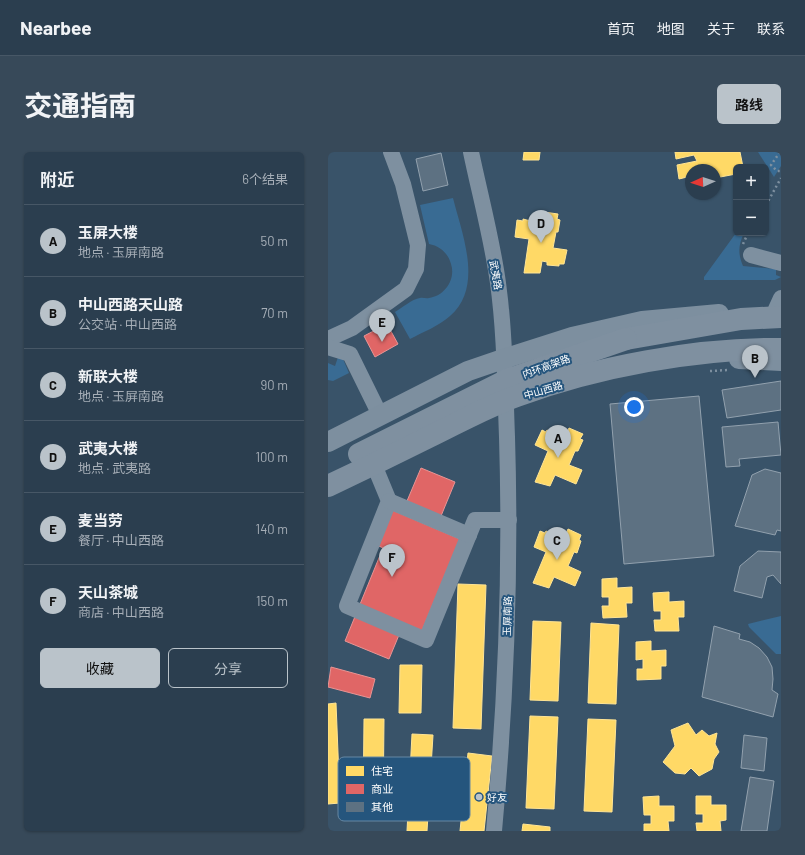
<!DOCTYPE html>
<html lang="zh">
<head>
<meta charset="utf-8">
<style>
  body { margin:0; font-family:Barlow,"Noto Sans SC",sans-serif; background:#374959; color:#f1f3f6 }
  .controls { position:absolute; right:12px; top:12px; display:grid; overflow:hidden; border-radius:6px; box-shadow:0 1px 3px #0004 }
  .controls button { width:36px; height:36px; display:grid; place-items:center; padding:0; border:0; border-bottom:1px solid #475766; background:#2b3e4f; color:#f1f3f6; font:20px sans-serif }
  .compass { position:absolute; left:357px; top:12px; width:36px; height:36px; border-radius:50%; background:#2b3e4f; box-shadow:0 1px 3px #0004; rotate:267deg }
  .you { position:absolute; left:306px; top:255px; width:14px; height:14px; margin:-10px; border:3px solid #fff; border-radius:50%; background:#1a73e8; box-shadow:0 0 0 6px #1a73e833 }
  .badge { display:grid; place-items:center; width:26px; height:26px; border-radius:50%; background:#bac3ca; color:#111; font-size:13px; font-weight:700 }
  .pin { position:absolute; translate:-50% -33px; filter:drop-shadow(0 1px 2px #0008) }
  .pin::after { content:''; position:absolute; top:21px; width:14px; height:12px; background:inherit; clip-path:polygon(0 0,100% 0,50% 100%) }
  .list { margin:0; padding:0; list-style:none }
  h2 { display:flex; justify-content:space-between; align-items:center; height:52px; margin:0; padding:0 16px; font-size:17px }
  h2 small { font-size:13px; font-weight:400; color:#a6aeb7 }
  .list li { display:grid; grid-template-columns:26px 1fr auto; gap:12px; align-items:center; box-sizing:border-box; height:72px; padding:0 16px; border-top:1px solid #475766 }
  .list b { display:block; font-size:15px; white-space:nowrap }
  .list p { margin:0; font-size:13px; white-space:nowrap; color:#a6aeb7 }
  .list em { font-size:13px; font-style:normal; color:#a6aeb7 }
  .actions { display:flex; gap:8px; padding:12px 16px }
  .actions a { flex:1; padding:9px 0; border:1px solid #bac3ca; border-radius:6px; text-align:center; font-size:14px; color:#bac3ca }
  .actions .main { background:#bac3ca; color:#111 }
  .map { position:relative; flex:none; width:453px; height:679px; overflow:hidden; border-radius:6px }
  header { display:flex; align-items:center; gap:24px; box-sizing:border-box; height:56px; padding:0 20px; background:#2b3e4f; border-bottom:1px solid #475766 }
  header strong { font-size:19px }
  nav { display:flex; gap:22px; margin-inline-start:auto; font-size:14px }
  .intro { display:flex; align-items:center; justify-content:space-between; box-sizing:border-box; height:96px; padding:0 24px }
  h1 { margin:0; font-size:28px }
  .button { padding:10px 18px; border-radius:6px; background:#bac3ca; color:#111; font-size:14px; font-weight:700 }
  main { display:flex; gap:24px; padding:0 24px }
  aside { flex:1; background:#2b3e4f; border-radius:6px; box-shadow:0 1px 3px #0004 }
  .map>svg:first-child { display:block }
  .green { fill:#396b93 }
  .homes { fill:#ffd966; stroke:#ffe494 }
  .shops { fill:#e06666; stroke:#e99494 }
  .building { fill:#5d7182; stroke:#92a1ae }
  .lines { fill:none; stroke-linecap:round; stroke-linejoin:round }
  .path { stroke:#7e90a0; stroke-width:2.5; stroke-dasharray:2 3; stroke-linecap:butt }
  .minor { stroke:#7e90a0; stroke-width:16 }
  .major { stroke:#7d8f9f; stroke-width:20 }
  .highway { stroke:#7f90a0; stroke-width:22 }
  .highway-bridge { stroke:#7f90a0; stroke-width:22 }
  .poi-dot { fill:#bac3ca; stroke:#25557d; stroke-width:1.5 }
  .labels { text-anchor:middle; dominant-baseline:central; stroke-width:4; stroke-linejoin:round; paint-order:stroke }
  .street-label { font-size:10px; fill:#fff; stroke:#25557d }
  .poi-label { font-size:10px; fill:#fff; stroke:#25557d; text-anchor:start }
  .key { fill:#25557d; stroke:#6688a4; stroke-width:1 }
  .key-label { font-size:11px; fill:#fff }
</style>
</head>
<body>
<header>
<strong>Nearbee</strong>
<nav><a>首页</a><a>地图</a><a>关于</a><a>联系</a></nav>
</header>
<div class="intro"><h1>交通指南</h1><a class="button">路线</a></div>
<main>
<aside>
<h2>附近<small>6个结果</small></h2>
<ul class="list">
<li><span class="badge">A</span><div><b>玉屏大楼</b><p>地点 · 玉屏南路</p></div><em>50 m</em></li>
<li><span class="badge">B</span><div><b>中山西路天山路</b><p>公交站 · 中山西路</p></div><em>70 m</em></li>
<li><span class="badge">C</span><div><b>新联大楼</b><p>地点 · 玉屏南路</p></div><em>90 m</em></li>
<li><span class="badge">D</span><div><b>武夷大楼</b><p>地点 · 武夷路</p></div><em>100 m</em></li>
<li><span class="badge">E</span><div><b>麦当劳</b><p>餐厅 · 中山西路</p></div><em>140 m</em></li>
<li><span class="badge">F</span><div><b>天山茶城</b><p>商店 · 中山西路</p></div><em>150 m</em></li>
</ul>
<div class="actions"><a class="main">收藏</a><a>分享</a></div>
</aside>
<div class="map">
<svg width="453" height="679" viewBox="0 0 453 679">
  <rect width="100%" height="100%" fill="#395369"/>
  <g class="green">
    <path d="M430,0H453V14L446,25Z"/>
    <path d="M125,46C134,82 156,135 122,164C111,174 95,180 82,187L67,160C74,156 84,147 92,146C95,145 98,147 101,146C117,144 128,127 123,112C120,101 112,94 101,92L92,53Z"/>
    <path d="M408,81H416C410,94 410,102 415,114L448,117V123L453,125L447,128H376V125Z"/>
    <path d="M10,205L15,207L21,221L5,229L0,228V211L7,214Z"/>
    <path d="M453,464V502H448L421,475L420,472Z"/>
  </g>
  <g class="homes">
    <path d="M196,0H212L211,8H195Z"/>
    <path d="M347,0H412L415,15H408V22L387,26V18H363V24L351,27L349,13L369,9L366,3L348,7Z"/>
    <path d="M216,60L230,62L229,67L232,68L230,80H228L225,96L239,98L236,112H231V114L219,113V110L214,109L212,121H196L201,87L187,85L189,68L195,69V67L214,72Z"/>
    <path d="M241,276L255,282L252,287L255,288L250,299H247L241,313L254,318L248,332L227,323L222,334L207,330L220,299L207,293L214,278L218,280L219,278L236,287Z"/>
    <path d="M240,377L253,383L251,388L253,389L249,401L246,400L240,414L253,420L247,434L226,425L221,436L205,431L218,400L206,395L212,379L217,381L218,379L229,384L228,386L235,389Z"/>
    <path d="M289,426V436L304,435V451H298L299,465L275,466L274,454H281V445H274V427Z"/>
    <path d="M130,432L158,433L153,577L125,576Z"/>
    <path d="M341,440V450L356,449V465H350L351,479H327L326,468H333V459H326L325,441Z"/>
    <path d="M205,469L233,470L230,549L202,548Z"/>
    <path d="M263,471L291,473L288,552L260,551Z"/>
    <path d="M323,489V499L338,498V514H333V527L309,528V517H315V507L308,508V490Z"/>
    <path d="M72,513H94L93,561H71Z"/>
    <path d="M8,551L12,651L0,652V552Z"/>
    <path d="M202,564L230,565L226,657L198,656Z"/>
    <path d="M36,567H56L55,667H35Z"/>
    <path d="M260,567L288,568L284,660L256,659Z"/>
    <path d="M360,571L368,583L374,578L381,584L389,581L387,592L391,600L386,607L384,617L371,624L363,616L357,622L347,621L335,610L347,594L343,578Z"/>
    <path d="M84,582L105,583L99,679H79Z"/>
    <path d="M140,601L164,604L156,679H132Z"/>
    <path d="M331,644V654H346V669H340L341,679H316V672H323V663H316L315,645Z"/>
    <path d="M368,644H383V653H398V668L392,669L393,679H369L368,671H375V662H368Z"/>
    <path d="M195,672L222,675V679H194Z"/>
  </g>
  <g class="shops">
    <path d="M59,172L70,192L47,205L36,184Z"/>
    <path d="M93,316L127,330L113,364L79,349Z"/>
    <path d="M62,357L132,387L89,491L71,483L61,507L17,489L55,396L47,392Z"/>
    <path d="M3,515L47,527L42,546L0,535Z"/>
  </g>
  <g class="building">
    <path d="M113,1L120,33L95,39L88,7Z"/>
    <path d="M453,229V258L399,266L394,238Z"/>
    <path d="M371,244L386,404L296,412L282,252Z"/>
    <path d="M450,270L453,303L411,307L412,314L398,315L394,275Z"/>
    <path d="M437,317L453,321V379L449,378L447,383L407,374L424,323Z"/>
    <path d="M430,399L453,400V432L445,423L439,425L434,446L406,439L412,414Z"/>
    <path d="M386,474L412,482L411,487L422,490L431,496L439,505L444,515L445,527L444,538L450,542L445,565L374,545Z"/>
    <path d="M416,583L439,586L436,619L413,616Z"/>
    <path d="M422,625L446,629L439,679H413Z"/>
  </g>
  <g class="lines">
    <g class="path">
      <path d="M452,0L443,13L449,19H453"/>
      <path d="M438,53L453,26"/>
      <path d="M415,92L420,81"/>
      <path d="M382,219L401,218"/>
    </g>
    <g class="minor">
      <path d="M143,0C152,43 164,87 170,131C177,182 177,234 179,285C183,417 178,548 166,679"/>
      <path d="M423,103L453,111"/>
      <path d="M448,157L453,146"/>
      <path d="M0,187L24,176L78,137L88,117L90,93L75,32L63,0"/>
      <path d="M0,195L22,202L52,263"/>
      <path d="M49,320L61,349L19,454L98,488L147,368H181"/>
      <path d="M61,349L141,383"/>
    </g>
    <g class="major">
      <path d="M411,207L453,209"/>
      <path d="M0,290L140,219L175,207L244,185L314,169L391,162"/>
    </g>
    <path class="highway" d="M298,187L413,167L453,165"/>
    <g class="highway-bridge">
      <path d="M31,302L179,228L298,187"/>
      <path d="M0,334C34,318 67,302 101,285C130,271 158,255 189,244C267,215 369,196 453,197"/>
    </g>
  </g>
  <circle class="poi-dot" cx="151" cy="645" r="4"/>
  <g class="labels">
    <g class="street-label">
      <text transform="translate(168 123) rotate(80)">武夷路</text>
      <text transform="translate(218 214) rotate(-20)">内环高架路</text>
      <text transform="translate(215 238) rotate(-16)">中山西路</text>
      <text transform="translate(179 464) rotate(-88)">玉屏南路</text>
    </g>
    <g class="poi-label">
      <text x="159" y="645">好友</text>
    </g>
  </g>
  <rect x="10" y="605" width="132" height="64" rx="6" class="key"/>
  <rect x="18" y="614" width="18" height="10" fill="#ffd966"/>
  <rect x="18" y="632" width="18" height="10" fill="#e06666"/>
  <rect x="18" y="650" width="18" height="10" fill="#5d7182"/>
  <g class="key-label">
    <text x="43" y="623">住宅</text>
    <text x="43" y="641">商业</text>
    <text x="43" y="659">其他</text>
  </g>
</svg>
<div class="controls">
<button>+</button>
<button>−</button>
</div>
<svg class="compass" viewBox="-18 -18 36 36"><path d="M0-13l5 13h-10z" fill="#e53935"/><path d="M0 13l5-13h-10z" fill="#a6aeb7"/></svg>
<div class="you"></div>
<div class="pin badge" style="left:230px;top:306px">A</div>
<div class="pin badge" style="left:427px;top:226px">B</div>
<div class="pin badge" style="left:229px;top:408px">C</div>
<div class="pin badge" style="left:213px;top:91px">D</div>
<div class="pin badge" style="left:54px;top:190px">E</div>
<div class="pin badge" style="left:64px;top:425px">F</div>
</div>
</main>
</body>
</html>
